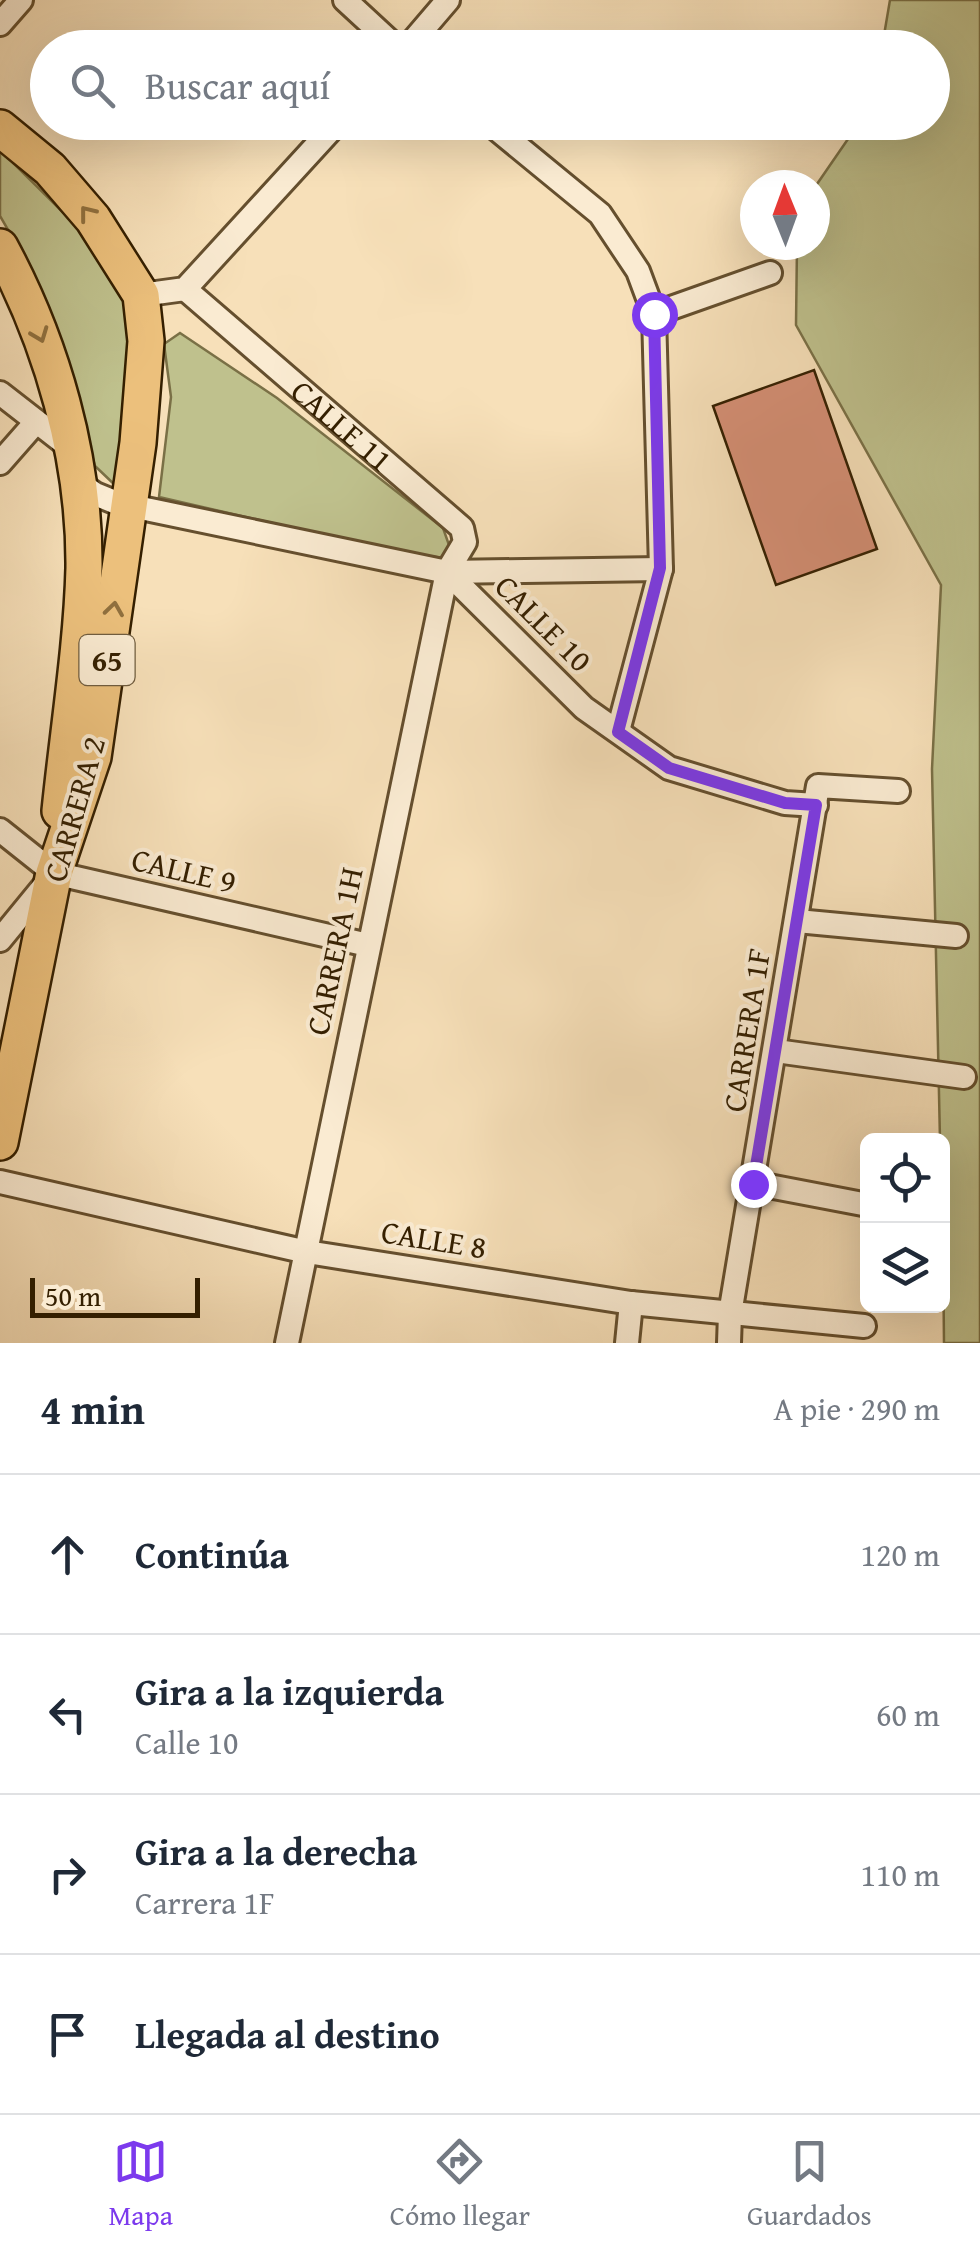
<!DOCTYPE html>
<html lang="es">
<head>
<meta charset="utf-8">
<style>
  body { margin:0; font-family:"Gentium Book Plus",serif; background:#f2f2f3; color:#1f2937 }
  .controls { position:absolute; right:30px; bottom:30px; display:grid; overflow:hidden; border-radius:15px; box-shadow:0 10px 40px #0002 }
  .controls button { width:90px; height:90px; display:grid; place-items:center; padding:0; border:0; border-bottom:2px solid #e0e1e3; background:#fff; color:#1f2937; font:50px sans-serif }
  .compass { position:absolute; left:740px; top:170px; width:90px; height:90px; border-radius:50%; background:#fff; box-shadow:0 10px 40px #0002; rotate:359deg }
  .scale { position:absolute; left:30px; bottom:25px; width:170px; box-sizing:border-box; padding-left:10px; border:5px solid #341f00; border-top:0; font-size:28px; line-height:35px; white-space:nowrap; color:#341f00; -webkit-text-stroke:8px #faebd2; paint-order:stroke }
  .stop { position:absolute; width:30px; height:30px; margin:-22px; border:8px solid #7c3aed; border-radius:50%; background:#fff }
  .stop.end { background:#7c3aed; border-color:#fff; box-shadow:0 2px 10px #0008 }
  .list { margin:0; padding:0; list-style:none }
  h2 { display:flex; justify-content:space-between; align-items:center; height:130px; margin:0; padding:0 40px; font-size:42px }
  h2 small { font-size:32px; font-weight:400; color:#747a83 }
  .list li { display:grid; grid-template-columns:65px 1fr auto; gap:30px; align-items:center; box-sizing:border-box; height:160px; padding:0 40px; border-top:2px solid #e0e1e3 }
  .list b { display:block; font-size:38px; white-space:nowrap }
  .list p { margin:0; font-size:32px; white-space:nowrap; color:#747a83 }
  .list em { font-size:32px; font-style:normal; color:#747a83 }
  .icon { flex:none; width:55px; height:55px; fill:none; stroke:currentColor; stroke-width:2; stroke-linecap:round; stroke-linejoin:round }
  .map { position:relative; flex:none; width:980px; height:1343px; overflow:hidden }
  .search { position:absolute; background:#fff; box-shadow:0 10px 40px #0002; left:30px; right:30px; top:30px; height:110px; display:flex; align-items:center; gap:25px; box-sizing:border-box; padding:0 35px; border-radius:55px; color:#747a83; font-size:38px }
  .sheet { height:770px; background:#fff }
  nav { display:flex; justify-content:space-around; align-items:center; box-sizing:border-box; height:140px; border-top:2px solid #e0e1e3; background:#fff; font-size:28px; color:#747a83 }
  nav a { display:grid; justify-items:center; gap:5px }
  nav .on { color:#7c3aed }
  .map>svg:first-child { display:block }
  .green { fill:#bfc18d; stroke:#7a7046; stroke-width:2.5 }
  .building { fill:#d58f75; stroke:#341f00; stroke-width:2.5 }
  .lines { fill:none; stroke-linecap:round; stroke-linejoin:round }
  .minor-casing { stroke:#654f2e; stroke-width:28 }
  .highway-casing { stroke:#341f00; stroke-width:40 }
  .minor { stroke:#faebd2; stroke-width:22 }
  .highway { stroke:#ecc07c; stroke-width:35 }
  .oneway { stroke:#90703e }
  .route { stroke:#7c3aed; stroke-width:12 }
  .labels { text-anchor:middle; dominant-baseline:central; stroke-width:8; stroke-linejoin:round; paint-order:stroke }
  .shield { fill:#faebd2; stroke:#6f5c3f; stroke-width:2.5 }
  .shield-label { font-size:30px; font-weight:bold; fill:#341f00 }
  .street-label { font-size:32px; fill:#341f00; stroke:#faebd2 }
</style>
</head>
<body>
<div class="map">
<svg width="980" height="1343" viewBox="0 0 980 1343">
  <rect width="100%" height="100%" fill="#f7e0b9"/>
  <filter id="stains"><feTurbulence type="fractalNoise" baseFrequency=".002" numOctaves="4"/><feColorMatrix values="0 0 0 0 .2 0 0 0 0 .09 0 0 0 0 .02 0 0 0 .5 -.17"/></filter>
  <radialGradient id="worn" r=".72"><stop offset=".6" stop-color="#630" stop-opacity="0"/><stop offset="1" stop-color="#630" stop-opacity=".3"/></radialGradient>
  <g class="green">
    <path d="M890,0H980V1343H944L942,1140H940L932,769L941,585L796,325L797,245H815V187L859,123L932,122V48L882,47Z"/>
    <path d="M0,150L87,236L136,307L116,486L95,466L65,358L26,261L0,216Z"/>
    <path d="M180,333L277,398L443,528L449,545L444,558L402,553L159,497L171,397L164,344Z"/>
  </g>
  <path class="building" d="M814,370L877,549L776,585L713,406Z"/>
  <g class="lines">
    <defs>
      <g id="minor">
        <path d="M345,0L397,48"/>
        <path d="M0,24L21,0"/>
        <path d="M407,48L448,0"/>
        <path d="M488,122L600,214L638,271L654,314L661,569L618,731"/>
        <path id="s1" d="M185,289L462,528L465,542L447,572L287,1343"/>
        <path d="M141,295L185,289L338,122"/>
        <path d="M654,314L770,273"/>
        <path d="M0,393L72,449"/>
        <path d="M0,463L36,422"/>
        <path d="M78,482L95,494L117,503L447,572L661,569"/>
        <path d="M447,572L584,708L669,768L785,803L816,805"/>
        <path d="M0,830L54,873L368,945"/>
        <path d="M797,921L956,936"/>
        <path d="M0,940L49,880"/>
        <path d="M776,1051L964,1077"/>
        <path d="M0,1182L307,1252L631,1303L864,1326"/>
        <path d="M753,1183L868,1205"/>
        <path d="M627,1343L631,1303"/>
        <path d="M729,1343L730,1314L818,786L898,791"/>
      </g>
      <g id="highway">
        <path d="M0,128L50,169L93,219L141,295L146,341L138,443L93,757L54,873L0,1142"/>
        <path d="M0,247C52,343 85,458 84,568C82,645 68,732 60,811"/>
      </g>
    </defs>
    <use href="#minor" class="minor-casing"/>
    <use href="#highway" class="highway-casing"/>
    <use href="#minor" class="minor"/>
    <use href="#highway" class="highway"/>
  </g>
  <defs><path id="oneway-chevron" d="M-2-3.5L2.5 0L-2 3.5" fill="none" stroke-width="1.6" stroke-linecap="round" stroke-linejoin="round" transform="scale(2.5)"/></defs>
  <g class="oneway">
    <use href="#oneway-chevron" transform="translate(87 213) rotate(-128)"/>
    <use href="#oneway-chevron" transform="translate(40 335) rotate(69)"/>
    <use href="#oneway-chevron" transform="translate(114 609) rotate(-82)"/>
  </g>
  <g class="lines">
    <path class="route" d="M654,314L660,568L618,732L669,768L785,803L816,805L753,1184"/>
  </g>
  <g class="labels">
    <rect class="shield" x="79.5" y="635" width="55" height="50" rx="8"/>
    <g class="shield-label">
      <text x="107" y="660">65</text>
    </g>
    <g class="street-label">
      <text stroke="none"><textPath href="#s1" startOffset="208">CALLE 11</textPath></text>
      <text transform="translate(544 623) rotate(45)">CALLE 10</text>
      <text transform="translate(74 809) rotate(-74)">CARRERA 2</text>
      <text transform="translate(184 870) rotate(13)">CALLE 9</text>
      <text transform="translate(334 951) rotate(-78)">CARRERA 1H</text>
      <text transform="translate(746 1030) rotate(-81)">CARRERA 1F</text>
      <text transform="translate(434 1239) rotate(9)">CALLE 8</text>
    </g>
  </g>
  <rect width="100%" height="100%" filter="url(#stains)"/>
  <rect width="100%" height="100%" fill="url(#worn)"/>
</svg>
<div class="controls">
<button><svg class="icon" aria-label="locate" viewBox="0 0 24 24"><circle cx="12" cy="12" r="6"/><path d="M12 2v4M12 18v4M2 12h4M18 12h4"/></svg></button>
<button><svg class="icon" aria-label="layers" viewBox="0 0 24 24"><path d="M12 4l9 5-9 5-9-5zM3 14l9 5 9-5"/></svg></button>
</div>
<svg class="compass" viewBox="-18 -18 36 36"><path d="M0-13l5 13h-10z" fill="#e53935"/><path d="M0 13l5-13h-10z" fill="#747a83"/></svg>
<div class="scale">50 m</div>
<div class="stop" style="left:654px;top:314px"></div>
<div class="stop end" style="left:753px;top:1184px"></div>
<div class="search"><svg class="icon" aria-label="search" viewBox="0 0 24 24"><circle cx="10" cy="10" r="6"/><path d="M15 15l6 6"/></svg>Buscar aquí</div>
</div>
<section class="sheet">
<h2>4 min<small>A pie · 290 m</small></h2>
<ul class="list">
<li><svg class="icon" aria-label="ahead" viewBox="0 0 24 24"><path d="M12 20V5M6 11l6-6 6 6"/></svg><div><b>Continúa</b></div><em>120 m</em></li>
<li><svg class="icon" aria-label="left" viewBox="0 0 24 24"><path d="M17 20v-9H6M10 6l-5 5 5 5"/></svg><div><b>Gira a la izquierda</b><p>Calle 10</p></div><em>60 m</em></li>
<li><svg class="icon" aria-label="right" viewBox="0 0 24 24"><path d="M7 20v-9h11M14 6l5 5-5 5"/></svg><div><b>Gira a la derecha</b><p>Carrera 1F</p></div><em>110 m</em></li>
<li><svg class="icon" aria-label="arrive" viewBox="0 0 24 24"><path d="M6 21V4h12l-3 4 3 4H6"/></svg><div><b>Llegada al destino</b></div></li>
</ul>
</section>
<nav>
<a class="on"><svg class="icon" aria-label="map" viewBox="0 0 24 24"><path d="M3 6l6-2 6 2 6-2v14l-6 2-6-2-6 2zM9 4v14M15 6v14"/></svg>Mapa</a>
<a><svg class="icon" aria-label="directions" viewBox="0 0 24 24"><path d="M12 3l9 9-9 9-9-9zM9 14v-3h6M13 9l2 2-2 2"/></svg>Cómo llegar</a>
<a><svg class="icon" aria-label="saved" viewBox="0 0 24 24"><path d="M7 4h10v16l-5-4-5 4z"/></svg>Guardados</a>
</nav>
</body>
</html>
